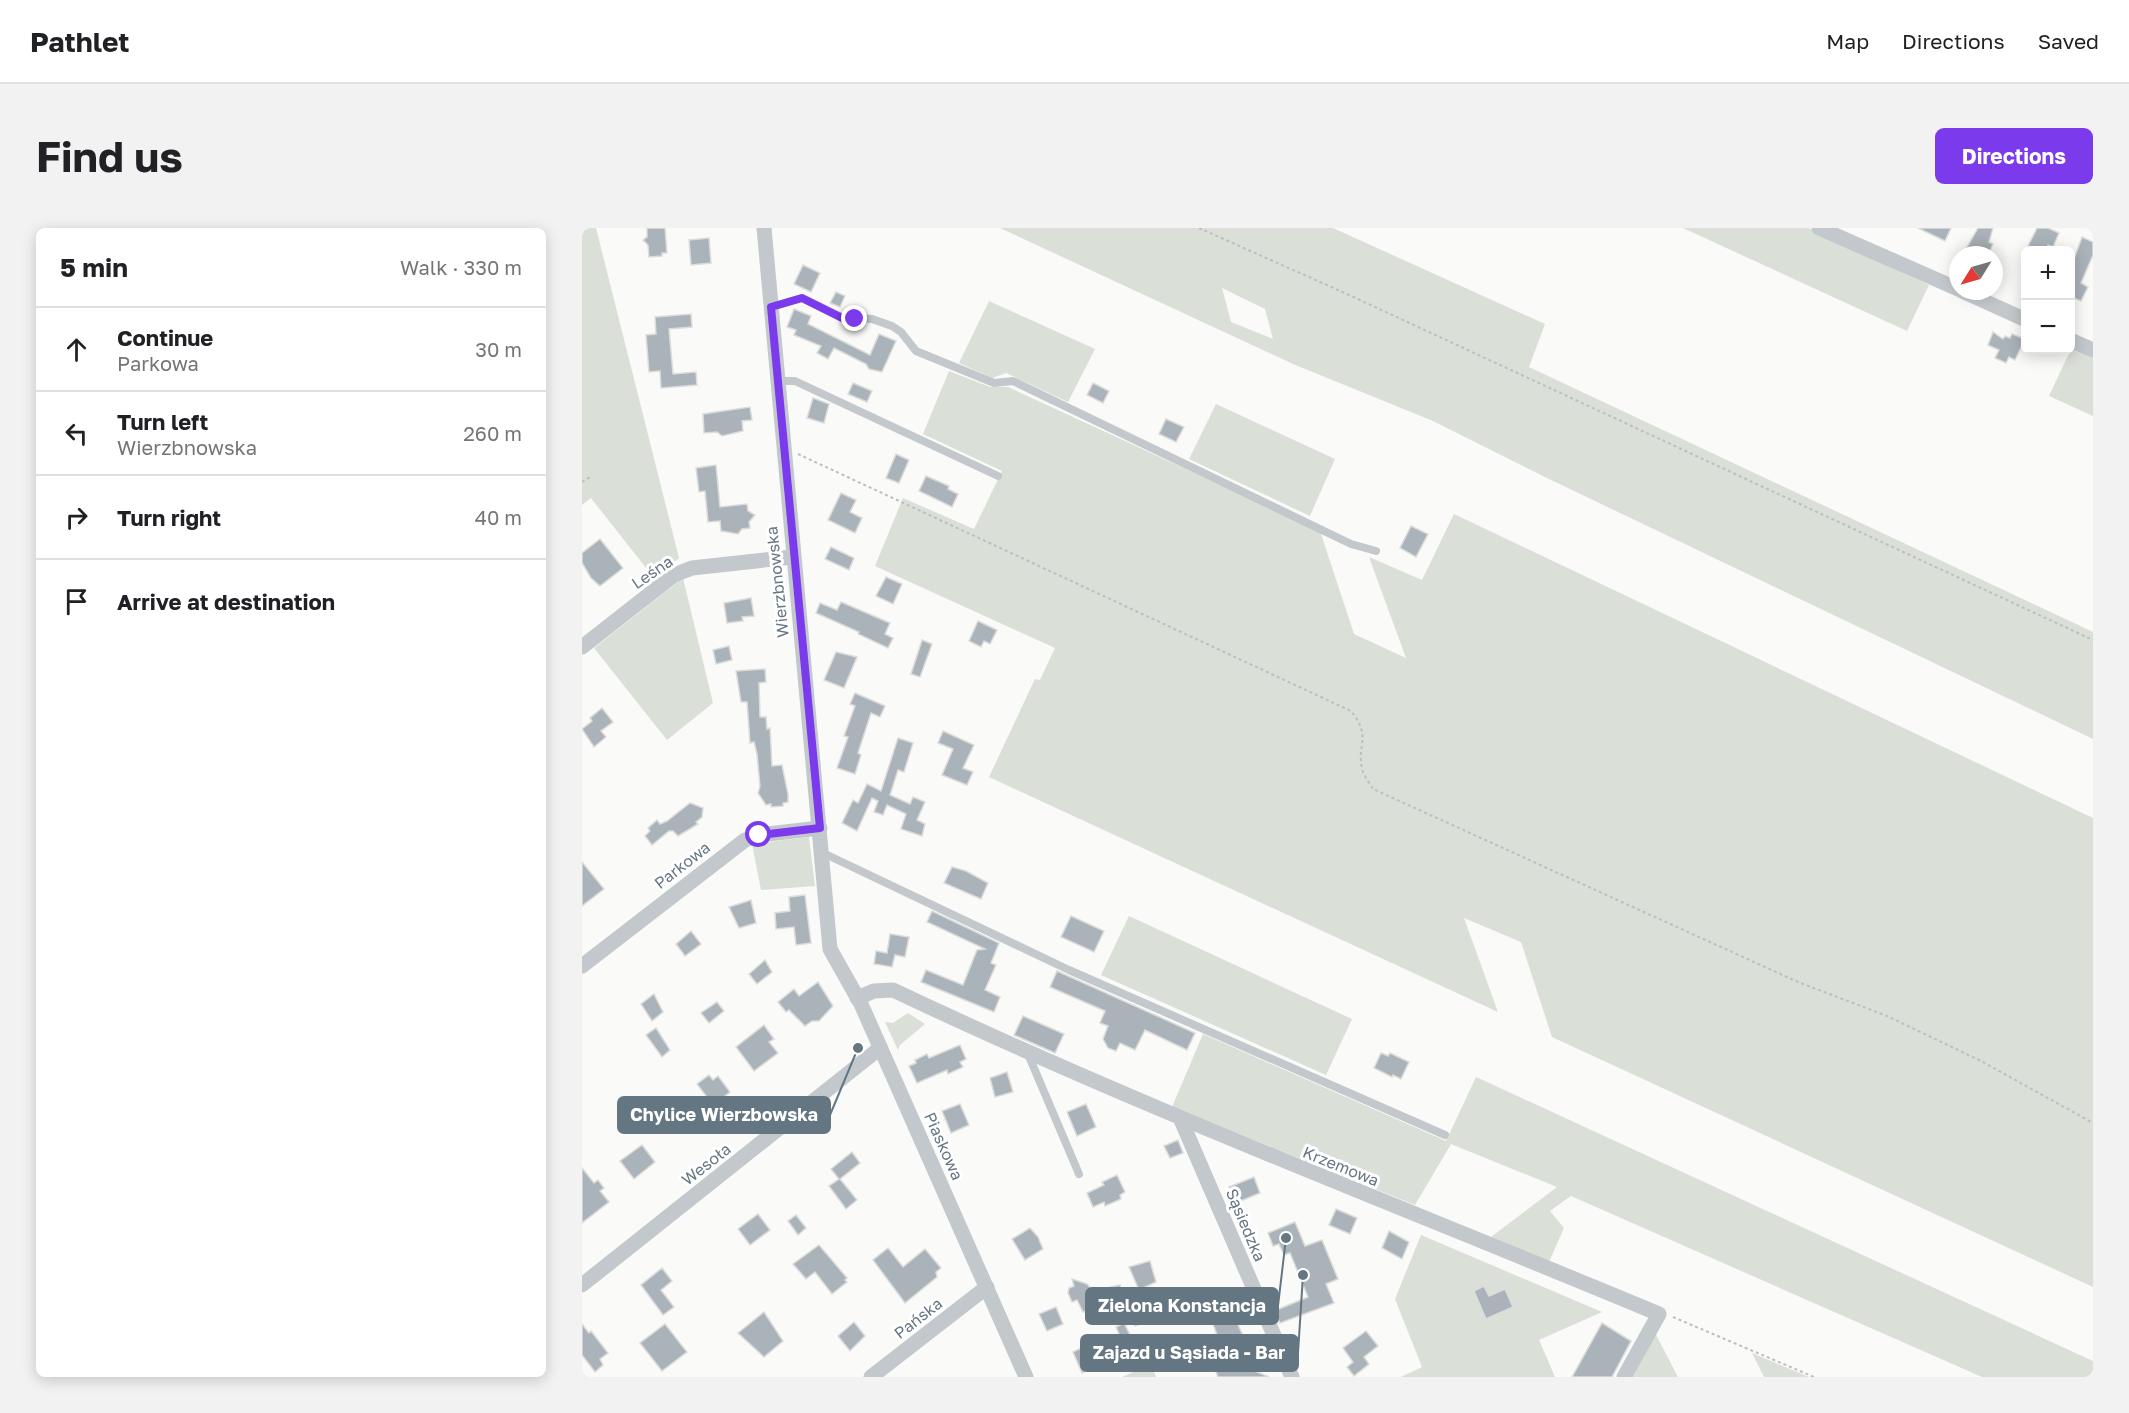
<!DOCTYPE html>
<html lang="en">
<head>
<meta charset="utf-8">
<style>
  body { margin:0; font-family:"Golos Text",sans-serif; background:#f2f2f2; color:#202124 }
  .controls { position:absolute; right:18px; top:18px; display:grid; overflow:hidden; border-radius:9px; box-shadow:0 3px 15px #0003 }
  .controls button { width:54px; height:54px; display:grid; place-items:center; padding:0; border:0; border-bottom:2px solid #e0e0e0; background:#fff; color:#202124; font:30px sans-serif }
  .compass { position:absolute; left:1367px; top:18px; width:54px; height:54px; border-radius:50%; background:#fff; box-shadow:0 3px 15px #0003; rotate:233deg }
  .stop { position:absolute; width:18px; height:18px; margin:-14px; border:4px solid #7c3aed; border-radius:50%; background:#fff }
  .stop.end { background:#7c3aed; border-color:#fff; box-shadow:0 2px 6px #0008 }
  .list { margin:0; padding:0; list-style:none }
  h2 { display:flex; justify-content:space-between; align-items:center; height:78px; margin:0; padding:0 24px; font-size:26px }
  h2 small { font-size:20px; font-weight:400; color:#757577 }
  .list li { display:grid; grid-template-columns:39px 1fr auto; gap:18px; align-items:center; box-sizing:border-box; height:84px; padding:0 24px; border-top:2px solid #e0e0e0 }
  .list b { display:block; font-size:22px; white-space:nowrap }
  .list p { margin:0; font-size:20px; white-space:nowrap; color:#757577 }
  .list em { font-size:20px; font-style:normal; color:#757577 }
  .icon { flex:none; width:33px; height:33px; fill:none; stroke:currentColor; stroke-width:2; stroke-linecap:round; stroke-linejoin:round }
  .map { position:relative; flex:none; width:1511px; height:1149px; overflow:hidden; border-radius:9px }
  header { display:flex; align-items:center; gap:36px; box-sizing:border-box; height:84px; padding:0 30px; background:#fff; border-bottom:2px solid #e0e0e0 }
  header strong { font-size:28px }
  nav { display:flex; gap:33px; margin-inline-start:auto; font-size:21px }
  .intro { display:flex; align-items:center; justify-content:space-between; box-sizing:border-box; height:144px; padding:0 36px }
  h1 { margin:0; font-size:42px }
  .button { padding:15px 27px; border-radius:9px; background:#7c3aed; color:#fff; font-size:21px; font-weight:700 }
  main { display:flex; gap:36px; padding:0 36px }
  aside { flex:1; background:#fff; border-radius:9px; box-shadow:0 3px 15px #0003 }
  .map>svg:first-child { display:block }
  .green { fill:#dadfd7; fill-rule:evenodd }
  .building { fill:#aab3b9; stroke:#dcdcda; stroke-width:1.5 }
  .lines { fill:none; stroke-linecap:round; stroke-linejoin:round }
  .path { stroke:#bbbfc2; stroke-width:2; stroke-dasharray:3 3; stroke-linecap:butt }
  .lane { stroke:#c3c8cc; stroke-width:8 }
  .street { stroke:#c3c8cc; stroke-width:15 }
  .route { stroke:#7c3aed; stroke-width:8 }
  .labels { text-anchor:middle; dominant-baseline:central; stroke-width:6; stroke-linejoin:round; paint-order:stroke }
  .street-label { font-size:16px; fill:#657683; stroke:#fff }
  .leader { fill:none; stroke:#657683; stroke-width:2 }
  .callout-dot { fill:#657683; stroke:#fff; stroke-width:2 }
  .callout { fill:#657683; stroke:#657683; stroke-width:2 }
  .callout-label { font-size:18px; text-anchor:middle; font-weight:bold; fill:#fff }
</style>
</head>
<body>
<header>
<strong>Pathlet</strong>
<nav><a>Map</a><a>Directions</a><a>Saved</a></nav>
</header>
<div class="intro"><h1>Find us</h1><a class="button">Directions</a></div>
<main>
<aside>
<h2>5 min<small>Walk · 330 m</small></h2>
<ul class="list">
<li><svg class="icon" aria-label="ahead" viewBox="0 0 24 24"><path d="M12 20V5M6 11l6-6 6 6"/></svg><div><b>Continue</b><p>Parkowa</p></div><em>30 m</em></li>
<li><svg class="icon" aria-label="left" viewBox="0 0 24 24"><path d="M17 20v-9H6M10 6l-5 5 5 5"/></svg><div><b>Turn left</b><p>Wierzbnowska</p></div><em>260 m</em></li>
<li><svg class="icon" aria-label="right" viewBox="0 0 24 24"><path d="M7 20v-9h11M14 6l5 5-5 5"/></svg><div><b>Turn right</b></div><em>40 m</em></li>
<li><svg class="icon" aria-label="arrive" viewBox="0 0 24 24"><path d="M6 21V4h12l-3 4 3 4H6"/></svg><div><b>Arrive at destination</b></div></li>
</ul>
</aside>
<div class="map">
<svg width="1511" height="1149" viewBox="0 0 1511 1149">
  <rect width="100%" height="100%" fill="#fafaf8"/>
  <g class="green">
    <path d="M0,0H14L97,330L72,350L9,270L0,277Z"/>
    <path d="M418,0H751L963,96L947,139L1511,404V511L967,251L851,193L711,136ZM640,60L683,81L691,111L649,94Z"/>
    <path d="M1101,0H1226L1347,57L1325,103Z"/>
    <path d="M407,73L513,121L486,174L424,145L410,150L377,135Z"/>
    <path d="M1489,121L1511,130V188L1467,168Z"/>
    <path d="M367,143L408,159H426L738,303L772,406L824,430L787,329L840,352L872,286L1511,590V1059L970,809L939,714L882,690L916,784L407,549L453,451L458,452L473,420L293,338L321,270L392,301L420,243L341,206Z"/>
    <path d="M634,176L753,231L728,288L607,231Z"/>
    <path d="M101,350L131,475L85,512L12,420Z"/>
    <path d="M227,609L233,658L179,662L170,616Z"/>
    <path d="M547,688L770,791L744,847L519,747Z"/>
    <path d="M326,785L343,796L318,817L316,822L303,794L311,795Z"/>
    <path d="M621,806L864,913L894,849L1511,1133V1149H1400L989,968L968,983L982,1000L967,1034L909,1009L975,959L869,916L833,977L590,879Z"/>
    <path d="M839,1007L1020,1084L957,1112L973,1149H819L840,1139L813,1071Z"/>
    <path d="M1073,1105L1096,1149H1049Z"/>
    <path d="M1170,1125L1227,1149H1182Z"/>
    <path d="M569,1136L574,1149H540Z"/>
  </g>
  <g class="building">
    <path d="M65,0H83L85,25H80V28L67,29L66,17L61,12L65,9Z"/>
    <path d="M1336,0H1369L1363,13Z"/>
    <path d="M1396,0H1411L1407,14L1411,16L1406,27H1396L1384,21Z"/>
    <path d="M1455,0H1466L1477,5L1471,19L1466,17L1464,22H1444Z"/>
    <path d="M1500,9L1511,14V27L1499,55L1506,59L1499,73L1492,70L1488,79V42Z"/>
    <path d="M127,10L129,35L109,37L107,12Z"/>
    <path d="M221,37L238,45L229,64L212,56Z"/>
    <path d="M254,64L263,68L258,79L248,75Z"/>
    <path d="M212,81L229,88L226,96L288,127L297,106L314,113L300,144L287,141L284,136L252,120L246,131L235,125L239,118L212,107L214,102L205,99Z"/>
    <path d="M109,86L110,99L87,101L91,146L114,144L115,157L79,160L78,143L67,144L64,107L74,106L73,89Z"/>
    <path d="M1411,104L1421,111L1423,108L1428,110L1430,106L1443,111L1433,132L1427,129L1424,135L1413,130L1417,122L1406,117Z"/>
    <path d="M271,155L290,163L285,174L266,166Z"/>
    <path d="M511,155L527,163L521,175L505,167Z"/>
    <path d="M231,170L247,176L242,195L225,190Z"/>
    <path d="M168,179L170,192L160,193L161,203L140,208L135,204L122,205L121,186Z"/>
    <path d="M584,191L602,199L594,214L577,206Z"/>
    <path d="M314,226L327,232L317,255L304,250Z"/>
    <path d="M134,237L138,279L165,276L166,283L173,287L167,294L168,300L160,301L156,306L139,303L138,293L126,294L123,263L117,264L114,240Z"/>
    <path d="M344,248L367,258L366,261L376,266L370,279L337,263Z"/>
    <path d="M259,265L274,272L268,284L280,290L273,305L246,292Z"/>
    <path d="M829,298L846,306L834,329L818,320Z"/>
    <path d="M18,311L41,340L18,358L9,350L0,335V325Z"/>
    <path d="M249,319L272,330L267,342L243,331Z"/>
    <path d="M304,349L320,356L311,376L294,368Z"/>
    <path d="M169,370L172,388L160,389L161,393L145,395L142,375Z"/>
    <path d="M259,374L308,395L303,406L311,410L306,420L276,406L277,404L234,385L238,375L255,382Z"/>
    <path d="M396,393L415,402L408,416L402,413L399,419L387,413Z"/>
    <path d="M340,412L350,416L338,449L329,446Z"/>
    <path d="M147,418L150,432L134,436L131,422Z"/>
    <path d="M254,424L275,429L262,460L242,452Z"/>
    <path d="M183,441L184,454L177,455L178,489H184L185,501L188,500L190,538L200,537L206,566V574L201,575V578L189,579V576L184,577L176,565L178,558L175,526L172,514L168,515L165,474H159L154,443Z"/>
    <path d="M273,465L303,478L298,489L289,485L276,525L279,527L273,546L255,540L266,509L262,508L273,478L268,476Z"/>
    <path d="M20,480L31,494L19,503L24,509L12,519L0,501L10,493L8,490Z"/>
    <path d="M361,503L392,517L381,540L391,544L385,557L360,547L371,521L356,515Z"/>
    <path d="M316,510L331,515L322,544L316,542L308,567L328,576L331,569L343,574L335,592L343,596L340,608L319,601L324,586L305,577L301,587L292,584L296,573L290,570L275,603L260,595L271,572L276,575L285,556L299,563Z"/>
    <path d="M108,575L121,580L120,589L114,594L116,596L96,608L91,603H87L70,617L63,608L68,603L66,600L75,592L78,596L85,593Z"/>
    <path d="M0,634L22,661L0,678Z"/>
    <path d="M370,639L384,643L406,655L399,671L362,655Z"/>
    <path d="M223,667L229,715L214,717L212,699L194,701L193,685L208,683L207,669Z"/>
    <path d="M169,672L174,695L157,700L147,679Z"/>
    <path d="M350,683L417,715L409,735L414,737L403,762L418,769L412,784L339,754L344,742L381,757L395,722L403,721L345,694Z"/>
    <path d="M489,688L522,703L512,724L479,709Z"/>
    <path d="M109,703L119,716L103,728L94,716Z"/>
    <path d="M308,706L327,709L323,729L313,727L310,739L292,736L294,723L305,725Z"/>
    <path d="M183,732L190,744L175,756L167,746Z"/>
    <path d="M475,743L613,805L605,822L563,802L553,822L538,815L534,823L526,820L521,811L526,798L518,795L523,783L468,759Z"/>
    <path d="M236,754L251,778L237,793H230L223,798L207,782L204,784L196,774L212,761L217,768Z"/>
    <path d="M72,766L81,784L70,793L59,776Z"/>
    <path d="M135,774L142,783L127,795L119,785Z"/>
    <path d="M441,788L482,806L473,825L432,807Z"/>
    <path d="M182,797L192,811L187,814L196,825L172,843L154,819Z"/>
    <path d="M74,800L88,822L80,829L64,807Z"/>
    <path d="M378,817L384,831L378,834L381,839L366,846L365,842L335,855L327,838L334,835L333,832L345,826L347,830Z"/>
    <path d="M799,825L806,828L808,825L827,834L819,851L811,847L810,849L792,840Z"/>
    <path d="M425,844L431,864L413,869L408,850Z"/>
    <path d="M127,847L131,852L136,848L148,864L131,877L115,856Z"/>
    <path d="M378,876L387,897L369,905L360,883Z"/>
    <path d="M504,876L514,899L495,908L485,884Z"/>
    <path d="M596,912L601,925L588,930L582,918Z"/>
    <path d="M60,917L73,934L52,951L38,933Z"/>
    <path d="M270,924L278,935L258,951L275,972L264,981L247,958L257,951L249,941Z"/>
    <path d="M0,940L12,955L16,952L22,960L18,963L27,974L0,995Z"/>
    <path d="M535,947L543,964L538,967L539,971L523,978L522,974L511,979L505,965L522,957L520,954Z"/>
    <path d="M672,949L678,965L654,975L647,959Z"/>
    <path d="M754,981L775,990L768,1006L747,997Z"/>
    <path d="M176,986L188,1002L168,1017L156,1001Z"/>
    <path d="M214,987L224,1000L216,1007L206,993Z"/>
    <path d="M713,994L723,1018L740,1012L756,1051L744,1056L752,1075L698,1095L692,1083L726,1069L708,1025L702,1027L697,1016L691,1018L686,1005Z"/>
    <path d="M448,1000L456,1009L461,1021L443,1032L430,1011Z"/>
    <path d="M807,1003L827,1014L820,1031L800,1020Z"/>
    <path d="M237,1017L265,1050L263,1052L265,1054L250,1066L233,1044L224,1051L211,1036Z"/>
    <path d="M306,1020L321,1039L343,1021L359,1040L354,1044L355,1049L323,1075L291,1032Z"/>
    <path d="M568,1033L574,1054L557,1062L547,1039Z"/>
    <path d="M80,1040L90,1053L79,1062L92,1079L81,1087L59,1057Z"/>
    <path d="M490,1051L505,1056L511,1063L538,1057L539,1062L519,1071L522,1077L501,1084L495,1072L490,1074L486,1065L487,1060L492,1058Z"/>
    <path d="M902,1058L907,1068L923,1061L931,1079L904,1091L892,1063Z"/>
    <path d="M636,1069L637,1072L644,1069L664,1115L657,1118L662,1130L659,1137L687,1149H636L628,1129L641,1123L631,1096L634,1094L626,1074Z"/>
    <path d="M474,1079L481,1096L465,1103L457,1086Z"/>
    <path d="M557,1080L565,1093L553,1098L547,1084Z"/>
    <path d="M182,1084L201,1113L182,1129L156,1105Z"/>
    <path d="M272,1094L283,1108L268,1123L256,1108Z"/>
    <path d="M542,1095L561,1133L551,1138L534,1099Z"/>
    <path d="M1020,1095L1049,1113L1030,1149H990Z"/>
    <path d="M0,1096L7,1105L9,1103L26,1125L18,1131L21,1137L13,1144L0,1127Z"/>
    <path d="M83,1096L105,1124L80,1143L58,1115Z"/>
    <path d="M784,1103L796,1118L782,1129L787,1136L772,1148L765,1139L771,1134L761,1120Z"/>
    <path d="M501,1119L511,1140L500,1145L491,1124Z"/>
  </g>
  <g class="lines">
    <g class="path">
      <path d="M617,0L765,66L1511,412"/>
      <path d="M216,226L769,483C791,510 773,517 781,544C783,549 788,556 791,561L1216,754L1305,788L1399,833L1511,895"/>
      <path d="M0,254L8,249"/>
      <path d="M1091,1089L1232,1149"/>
    </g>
    <g class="lane">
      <path d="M189,79L220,70L260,89L290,91L310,98L319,104L334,123L412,155L431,153L769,316L794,323"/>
      <path d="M196,153H213L416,248"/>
      <path d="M239,624L487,742L863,907"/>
      <path d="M446,826L497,946"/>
    </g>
    <g class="street">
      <path d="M182,0L248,721L279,776L444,1149"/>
      <path d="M1237,0L1376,61"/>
      <path d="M1380,63L1444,92"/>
      <path d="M1488,112L1511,122"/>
      <path d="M0,419L92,347L110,340L210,329"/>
      <path d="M0,738L163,612L177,607L238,600"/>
      <path d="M275,770L292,763L311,762C562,881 821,979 1077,1086L1042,1149"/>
      <path d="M599,892L710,1149"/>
      <path d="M0,1057L298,820"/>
      <path d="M289,1149L405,1059"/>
    </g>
  </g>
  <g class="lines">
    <path class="route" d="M177,607L238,600L189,79L220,70L260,90L273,91"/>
  </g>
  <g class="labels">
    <g class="street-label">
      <text transform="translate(70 344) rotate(-34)">Leśna</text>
      <text transform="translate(195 354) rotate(-96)">Wierzbnowska</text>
      <text transform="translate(100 637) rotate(-38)">Parkowa</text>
      <text transform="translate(362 918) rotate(66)">Piaskowa</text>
      <text transform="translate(124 936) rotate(-38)">Wesoła</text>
      <text transform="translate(759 938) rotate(22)">Krzemowa</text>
      <text transform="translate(664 997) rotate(67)">Sąsiedzka</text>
      <text transform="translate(336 1090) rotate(-38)">Pańska</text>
    </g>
  </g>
  <path class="leader" d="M276 820L248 887M704 1010L696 1078M721 1047L716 1125"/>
  <g class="callout-dot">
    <circle cx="276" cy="820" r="6"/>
    <circle cx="704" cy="1010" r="6"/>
    <circle cx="721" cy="1047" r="6"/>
  </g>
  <g class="callout">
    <rect x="36" y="869" width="212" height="36" rx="6"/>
    <rect x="504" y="1060" width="192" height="36" rx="6"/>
    <rect x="499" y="1107" width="217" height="36" rx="6"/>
  </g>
  <g class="callout-label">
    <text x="142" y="893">Chylice Wierzbowska</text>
    <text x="600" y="1084">Zielona Konstancja</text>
    <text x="607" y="1131">Zajazd u Sąsiada - Bar</text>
  </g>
</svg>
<div class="controls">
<button>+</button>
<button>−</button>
</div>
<svg class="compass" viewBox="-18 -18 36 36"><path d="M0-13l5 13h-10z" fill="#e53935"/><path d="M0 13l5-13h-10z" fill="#757577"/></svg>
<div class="stop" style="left:177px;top:607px"></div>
<div class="stop end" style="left:273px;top:91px"></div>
</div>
</main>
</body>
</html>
